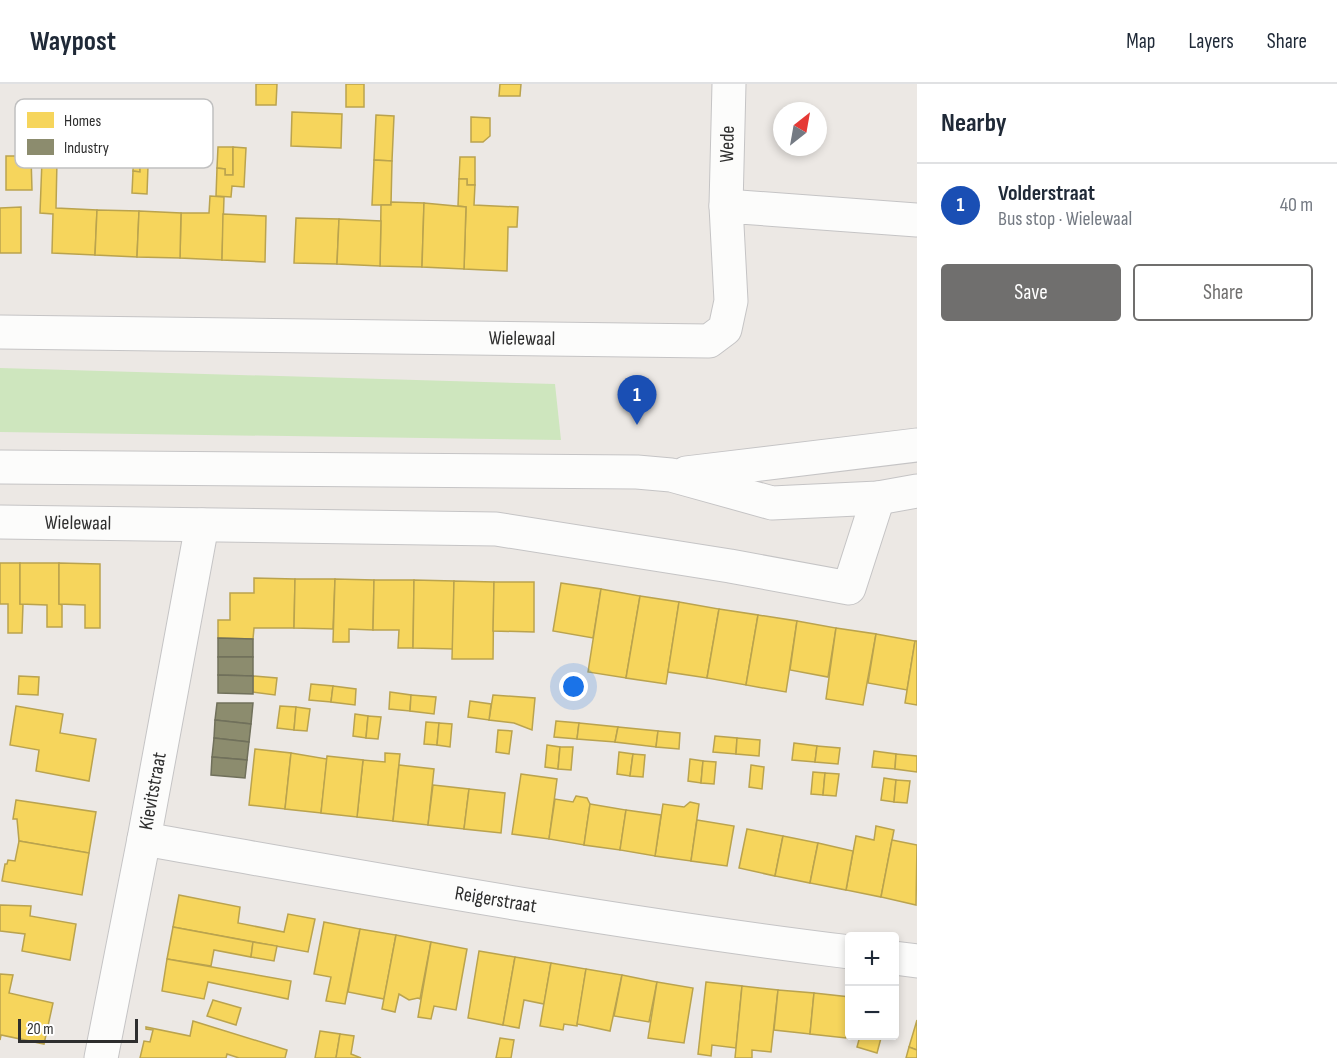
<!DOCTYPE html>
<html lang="en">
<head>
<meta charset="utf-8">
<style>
  body { margin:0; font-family:"Sofia Sans Condensed",sans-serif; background:#f2f2f3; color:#1f2937 }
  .controls { position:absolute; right:18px; bottom:18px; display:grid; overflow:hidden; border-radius:6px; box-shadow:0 3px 9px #0003 }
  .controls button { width:54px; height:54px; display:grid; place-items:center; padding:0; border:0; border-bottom:2px solid #e0e1e3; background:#fff; color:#1f2937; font:30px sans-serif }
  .compass { position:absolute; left:773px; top:18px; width:54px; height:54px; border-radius:50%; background:#fff; box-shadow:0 3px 9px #0003; rotate:31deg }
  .scale { position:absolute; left:18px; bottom:15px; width:120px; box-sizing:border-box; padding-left:6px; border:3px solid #2e2e2e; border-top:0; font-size:16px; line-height:21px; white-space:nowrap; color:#2e2e2e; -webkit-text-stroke:4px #fff; paint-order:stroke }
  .you { position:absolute; left:574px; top:603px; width:21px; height:21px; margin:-15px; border:4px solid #fff; border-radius:50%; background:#1a73e8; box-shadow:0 0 0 9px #1a73e833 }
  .badge { display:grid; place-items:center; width:39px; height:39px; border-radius:50%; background:#706f6e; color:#fff; font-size:20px; font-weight:700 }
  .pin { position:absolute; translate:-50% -50px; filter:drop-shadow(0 2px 3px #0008) }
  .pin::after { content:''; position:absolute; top:32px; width:21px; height:18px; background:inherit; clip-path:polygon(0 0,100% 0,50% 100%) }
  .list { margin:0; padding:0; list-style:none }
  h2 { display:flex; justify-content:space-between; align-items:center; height:78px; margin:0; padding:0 24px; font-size:26px }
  h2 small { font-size:20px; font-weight:400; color:#747a83 }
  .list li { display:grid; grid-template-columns:39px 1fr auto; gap:18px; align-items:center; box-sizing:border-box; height:84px; padding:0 24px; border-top:2px solid #e0e1e3 }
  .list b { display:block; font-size:22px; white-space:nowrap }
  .list p { margin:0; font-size:20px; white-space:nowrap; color:#747a83 }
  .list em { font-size:20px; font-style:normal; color:#747a83 }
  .actions { display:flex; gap:12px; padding:18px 24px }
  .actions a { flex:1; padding:14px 0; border:2px solid #706f6e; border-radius:6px; text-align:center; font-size:21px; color:#706f6e }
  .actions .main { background:#706f6e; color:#fff }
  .map { position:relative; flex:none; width:917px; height:974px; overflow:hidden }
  header { display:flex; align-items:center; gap:36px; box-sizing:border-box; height:84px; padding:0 30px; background:#fff; border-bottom:2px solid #e0e1e3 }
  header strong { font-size:28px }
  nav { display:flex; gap:33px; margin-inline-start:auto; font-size:21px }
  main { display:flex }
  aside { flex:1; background:#fff }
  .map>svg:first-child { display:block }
  .green { fill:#cee6be }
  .homes { fill:#f6d55c; stroke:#baa34e; stroke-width:1.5 }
  .industry { fill:#8c8c6e; stroke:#70705b; stroke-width:1.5 }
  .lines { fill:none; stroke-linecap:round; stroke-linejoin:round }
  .minor-casing { stroke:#c5c4c5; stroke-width:35 }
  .secondary-casing { stroke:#c5c4c5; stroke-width:35 }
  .minor { stroke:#fcfcfb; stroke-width:33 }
  .secondary { stroke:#fcfcfb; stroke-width:33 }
  .labels { text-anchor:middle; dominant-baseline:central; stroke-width:6; stroke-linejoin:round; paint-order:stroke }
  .street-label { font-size:20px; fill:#2e2e2e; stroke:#fff }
  .key { fill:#fff; stroke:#c0c0c0; stroke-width:1.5 }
  .key-label { font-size:16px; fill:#2e2e2e }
</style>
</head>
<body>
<header>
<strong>Waypost</strong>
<nav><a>Map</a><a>Layers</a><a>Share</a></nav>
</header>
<main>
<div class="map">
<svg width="917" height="974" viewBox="0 0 917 974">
  <rect width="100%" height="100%" fill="#ece8e4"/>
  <path class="green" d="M0,284L555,300L561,356L0,348Z"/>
  <g class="homes">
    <path d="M256,0H277L276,21H256Z"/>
    <rect x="346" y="0" width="18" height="23"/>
    <path d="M500,0H521L520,12H499Z"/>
    <path d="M292,28L342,30L341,64L291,62Z"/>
    <path d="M376,31L394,32L392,77L374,76Z"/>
    <path d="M471,33L490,34V52L483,58H471Z"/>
    <path d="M134,60H149L148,82H140V88L133,87Z"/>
    <path d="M218,63H233V91H225V85L217,84Z"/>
    <path d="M233,63L246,64L244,103L232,102L231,113L216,112L217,84L225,85V91H233Z"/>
    <path d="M6,72H31L32,106H6Z"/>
    <path d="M460,73H475V101H467V95H459Z"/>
    <path d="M42,76H57L56,124L97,126L95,171L52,169L53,130L40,129Z"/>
    <path d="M374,76L392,77L391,121H372Z"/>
    <path d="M140,82H148L147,110L132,109L133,87L140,88Z"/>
    <path d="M459,95H467V101H475L474,121L518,123L517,143H508L507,187L464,185L466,123L458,122Z"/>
    <path d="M210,112L224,113L222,176L180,174L181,129H209Z"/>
    <path d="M391,118L424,119L422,183L380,182L381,121H391Z"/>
    <path d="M424,119L466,123L464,185L422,183Z"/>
    <path d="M21,123V169H0V124Z"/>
    <path d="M97,126L139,127L137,173L95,171Z"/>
    <path d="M139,127L181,129L180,174L137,173Z"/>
    <path d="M223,130L266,132L265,178L222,176Z"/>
    <path d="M296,134L339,135L337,180L294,179Z"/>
    <path d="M339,135L381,137L380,182L337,180Z"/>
    <path d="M0,479H20V520H23L22,549H8V520H0Z"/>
    <path d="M20,479H59V520L62,521V543H47V521L20,520Z"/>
    <path d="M59,479L100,480V544H85V521L59,520Z"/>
    <path d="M254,494L295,495L294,544H254L253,555L218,554V536H230V509H254Z"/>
    <path d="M295,495H335L333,545L294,544Z"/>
    <path d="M335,495L374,496L373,546L349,545V558H333Z"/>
    <path d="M374,496H414L413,564H398L399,546H373Z"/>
    <path d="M414,496L454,497L453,565L413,564Z"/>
    <path d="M454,497L494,498L493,575H452Z"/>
    <path d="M494,498H534V548L493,547Z"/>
    <path d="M561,499L601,505L593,554L553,547Z"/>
    <path d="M601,505L640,512L626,594L588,588Z"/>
    <path d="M640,512L679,518L666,600L626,594Z"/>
    <path d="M679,518L719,525L707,594L668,588Z"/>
    <path d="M719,525L758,531L746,601L707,594Z"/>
    <path d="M758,531L797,537L786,608L746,601Z"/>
    <path d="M797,537L836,544L828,593L790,586Z"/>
    <path d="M836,544L876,550L863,621L826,615Z"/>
    <path d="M876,550L915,557L907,606L868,599Z"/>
    <path d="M915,557H917V621L905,619Z"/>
    <path d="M19,592L39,593L38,611L18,610Z"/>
    <path d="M253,592L277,594L275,611L253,608Z"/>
    <path d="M311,600L333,602L331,618L309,616Z"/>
    <path d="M333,602L356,605L355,621L331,618Z"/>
    <path d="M390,608L411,611L410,627L389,625Z"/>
    <path d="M411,611L436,613L434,630L410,627Z"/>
    <path d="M493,611L535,614L532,646L514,639L489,636Z"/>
    <path d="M470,617L491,620L489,636L468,633Z"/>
    <path d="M16,622L63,630L60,649L96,655L89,697L36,687L39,666L10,661Z"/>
    <path d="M280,622L296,623L294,646L277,644Z"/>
    <path d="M296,623L310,625L307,647L294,646Z"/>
    <path d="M355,630L368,632L366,654L353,652Z"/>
    <path d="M368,632L381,633L378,655L366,654Z"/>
    <path d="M556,637L579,639L577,655L554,653Z"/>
    <path d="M426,638L439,639L437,661L424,660Z"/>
    <path d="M439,639L452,640L450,663L437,661Z"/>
    <path d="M579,639L618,643L615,658L577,655Z"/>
    <path d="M618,643L658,647L656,663L615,658Z"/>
    <path d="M498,646L512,647L509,670L496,668Z"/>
    <path d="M658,647L680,649L679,665L656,663Z"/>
    <path d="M715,652L737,654L736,670L713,668Z"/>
    <path d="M737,654L760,656L759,672L736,670Z"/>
    <path d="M794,659L817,662L815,678L792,676Z"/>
    <path d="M547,661L560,663L558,685L545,683Z"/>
    <path d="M817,662L840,664L838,680L815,678Z"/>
    <path d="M560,663H573L571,686L558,685Z"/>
    <path d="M255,665L291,669L285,725L249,721Z"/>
    <path d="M874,667L896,670L895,685L872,683Z"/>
    <path d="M619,668L633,670L630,692L617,690Z"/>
    <path d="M291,669L327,675L321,729L285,725Z"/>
    <path d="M385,669L400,670L393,737L357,733L363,676L385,678Z"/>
    <path d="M633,670L645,671L643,693L630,692Z"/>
    <path d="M896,670L917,672V688L895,685Z"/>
    <path d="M327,672L363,676L357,733L321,729Z"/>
    <path d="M690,675L703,677L701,699L688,697Z"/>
    <path d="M703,677L716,678L714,700L701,699Z"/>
    <path d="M399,681L434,685L428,741L393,737Z"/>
    <path d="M751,681L764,683L762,705L749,703Z"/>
    <path d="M813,688L825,689L823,711L811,710Z"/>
    <path d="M825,689L839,690L836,712L823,711Z"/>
    <path d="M521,690L557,695L549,755L512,750Z"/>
    <path d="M884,694L896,696L894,718L881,716Z"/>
    <path d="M896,696L910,697L907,719L894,718Z"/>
    <path d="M433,701L469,705L464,745L428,741Z"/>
    <path d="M469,705L505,709L501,749L464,745Z"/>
    <path d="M576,712L587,714L590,720L584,761L549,755L555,715L573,718Z"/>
    <path d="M16,716L96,728L89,769L19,757L17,735H13Z"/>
    <path d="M690,718L699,720L691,777L655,772L663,720L684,723Z"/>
    <path d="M590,720L626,726L620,766L584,761Z"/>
    <path d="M626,726L661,731L655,772L620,766Z"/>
    <path d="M697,736L734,742L727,782L691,777Z"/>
    <path d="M876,742L894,746L881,813L846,806L856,752L874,756Z"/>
    <path d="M747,745L783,752L775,792L739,784Z"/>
    <path d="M783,752L818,759L810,799L775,792Z"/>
    <path d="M892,756L917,761L916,821L881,813Z"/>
    <path d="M19,757L89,769L82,811L2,797L5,780H7L8,776L15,777Z"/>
    <path d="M818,759L853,767L846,806L810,799Z"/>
    <path d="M179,811L240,823L238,839L284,848L288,830L315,835L308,868L173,843Z"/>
    <path d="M0,821L31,822L30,832L76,840L70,876L22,867L25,850L0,847Z"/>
    <path d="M324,838L360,845L345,920L326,917L331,893L314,890Z"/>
    <path d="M173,843L253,858L251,873L214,866L211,882L167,875Z"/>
    <path d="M360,845L396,851L384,915L348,908Z"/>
    <path d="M396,851L431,858L420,915L418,914L409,916L399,910L395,928L382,925Z"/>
    <path d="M253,858L277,862L274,877L251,873Z"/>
    <path d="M431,858L467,865L456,926L434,922L431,935L418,933Z"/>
    <path d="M479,867L515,873L503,941L468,934Z"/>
    <path d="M515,873L551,879L544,920L524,916L519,944L503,941Z"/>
    <path d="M167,875L291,897L288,915L208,898L204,915L162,907Z"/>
    <path d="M551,879L586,885L577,942L564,940L563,946L540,942Z"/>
    <path d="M586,885L622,891L610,947L577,940Z"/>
    <path d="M0,890L13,891L9,909L53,919L44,960L1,951L0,956Z"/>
    <path d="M622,891L657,898L649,938L614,932Z"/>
    <path d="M657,898L693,904L684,959L648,954Z"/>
    <path d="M706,898L742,902L736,964L712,961L711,972L698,970Z"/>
    <path d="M742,902L778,906L771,968L752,966V974H735Z"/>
    <path d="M778,906L814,909L810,950L774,946Z"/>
    <path d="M814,909L850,913L846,954L810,950Z"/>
    <path d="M213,916L241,924L236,941L207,932Z"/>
    <path d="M917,936V966L909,963Z"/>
    <path d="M193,937L287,966L285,974H239L227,970L226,974H140L144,957L150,958L153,946L146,945V943L190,952Z"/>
    <path d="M320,947L340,950L336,974H315Z"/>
    <path d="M340,950L354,952L351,970L361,974H336Z"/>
    <path d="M860,952H873L881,954L877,969L857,963Z"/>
    <path d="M500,954L514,956L511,974H496Z"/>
    <path d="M909,963L917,966V974H906Z"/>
  </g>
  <g class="industry">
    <path d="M218,554L253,555V573H218Z"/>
    <path d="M218,573H253V592L218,591Z"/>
    <path d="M218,591L253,592V610L218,609Z"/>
    <path d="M217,619H253L251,640L215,636Z"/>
    <path d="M215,636L251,640L249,658L214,654Z"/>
    <path d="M214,654L249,658L247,676L212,673Z"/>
    <path d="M212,673L247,676L245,694L211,691Z"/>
  </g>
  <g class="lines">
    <defs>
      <g id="minor">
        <path id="s1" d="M726,122L729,0"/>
        <path id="s2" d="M0,248L709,257L725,245L731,217L726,122L917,136"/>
        <path id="s3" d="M0,438L496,445L730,482L849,504L878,414"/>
        <path id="s4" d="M144,755C379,796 613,839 850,868"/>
        <path d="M894,874L917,877"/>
        <path id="s5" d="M101,974L144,755L202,441"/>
      </g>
      <g id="secondary">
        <path d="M0,383L637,388L671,391L772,419L878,414L917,407"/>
        <path d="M686,389L917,361"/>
      </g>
    </defs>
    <use href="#minor" class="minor-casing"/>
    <use href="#secondary" class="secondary-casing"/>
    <use href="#minor" class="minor"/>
    <use href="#secondary" class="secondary"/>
  </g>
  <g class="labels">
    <g class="street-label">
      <text stroke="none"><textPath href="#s1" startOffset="62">Wede</textPath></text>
      <text stroke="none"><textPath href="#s2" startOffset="522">Wielewaal</textPath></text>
      <text stroke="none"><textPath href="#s3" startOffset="78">Wielewaal</textPath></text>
      <text stroke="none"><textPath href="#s5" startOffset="272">Kievitstraat</textPath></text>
      <text stroke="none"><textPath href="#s4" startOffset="357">Reigerstraat</textPath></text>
    </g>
  </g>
  <rect x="15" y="15" width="198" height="69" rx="9" class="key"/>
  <rect x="27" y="28" width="27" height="16" fill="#f6d55c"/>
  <rect x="27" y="55" width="27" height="16" fill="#8c8c6e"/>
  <g class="key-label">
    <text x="64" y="42">Homes</text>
    <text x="64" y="69">Industry</text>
  </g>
</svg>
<div class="controls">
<button>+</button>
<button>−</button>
</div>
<svg class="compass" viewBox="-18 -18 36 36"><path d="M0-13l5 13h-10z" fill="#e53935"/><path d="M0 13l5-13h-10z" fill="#747a83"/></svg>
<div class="scale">20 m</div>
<div class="you"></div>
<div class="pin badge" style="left:637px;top:341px;background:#1a4fb4">1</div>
</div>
<aside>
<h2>Nearby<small></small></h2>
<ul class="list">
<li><span class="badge" style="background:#1a4fb4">1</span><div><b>Volderstraat</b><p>Bus stop · Wielewaal</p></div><em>40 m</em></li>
</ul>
<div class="actions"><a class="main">Save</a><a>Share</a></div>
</aside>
</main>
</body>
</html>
